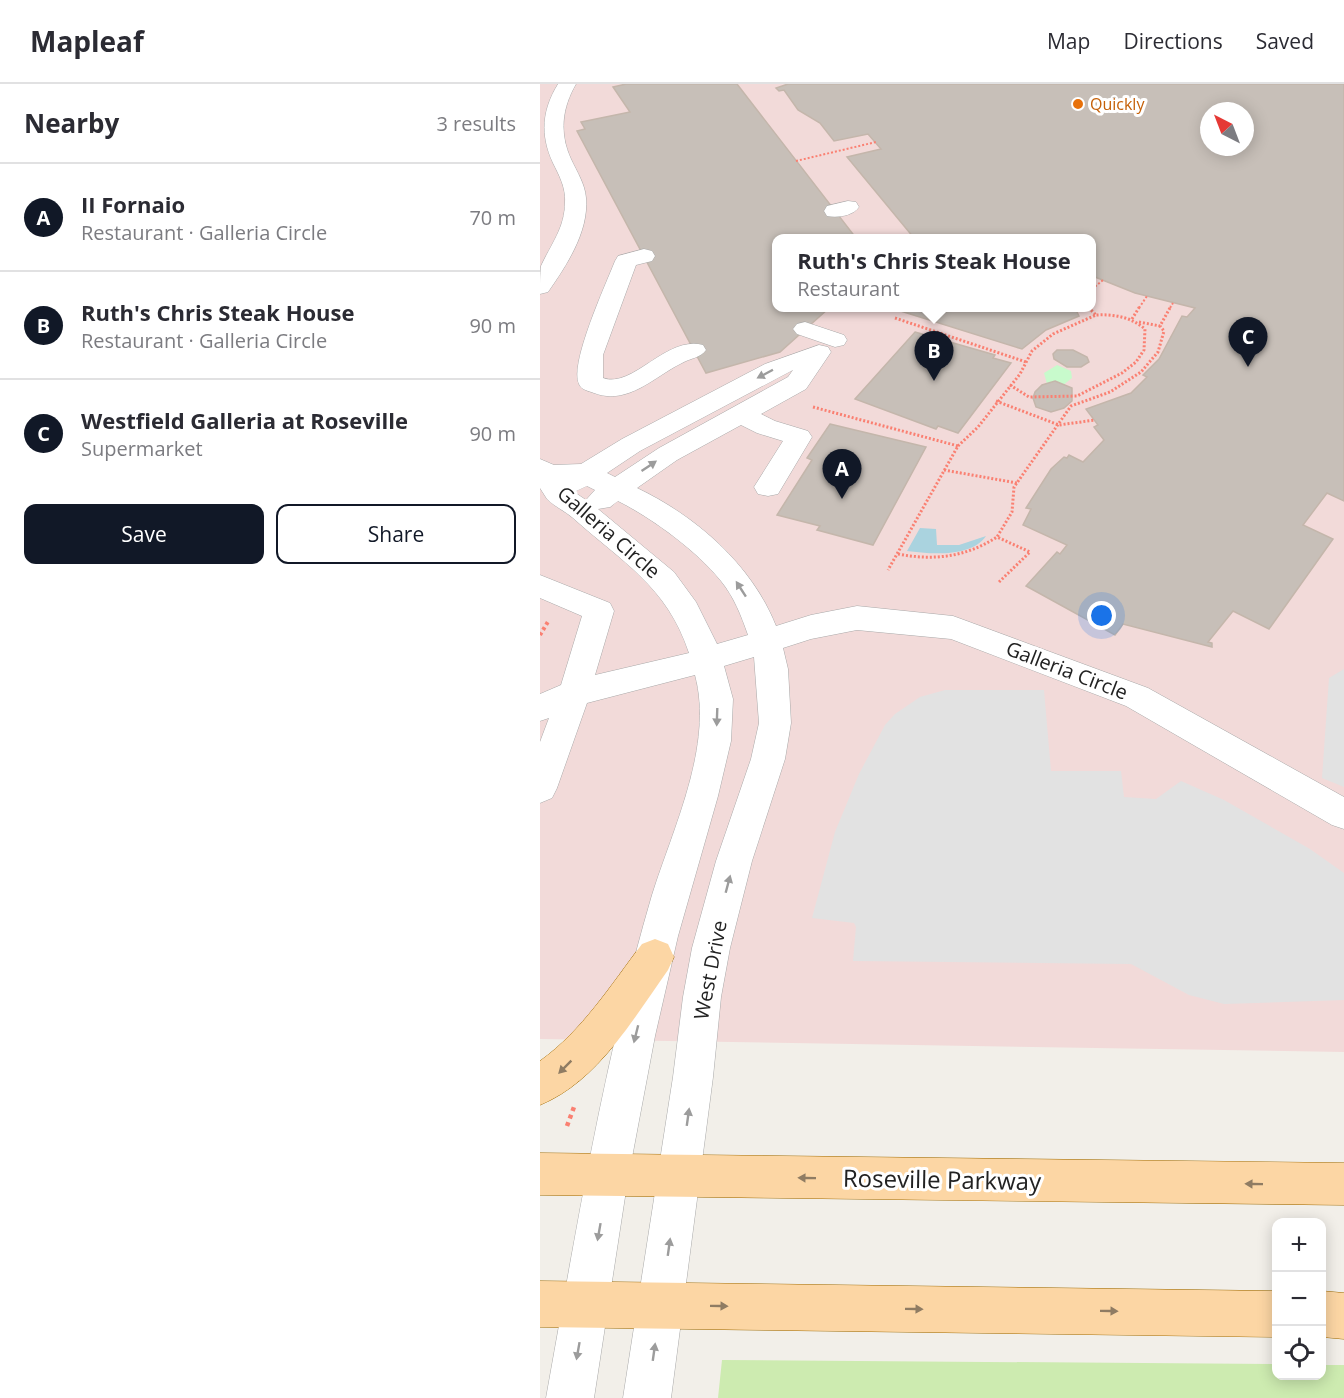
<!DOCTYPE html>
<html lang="en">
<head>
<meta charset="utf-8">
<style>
  body { margin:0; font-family:"Open Sans",sans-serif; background:#f2f2f3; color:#2b2b33 }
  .controls { position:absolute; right:18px; bottom:18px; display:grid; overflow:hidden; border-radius:12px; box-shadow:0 3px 15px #0003 }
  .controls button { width:54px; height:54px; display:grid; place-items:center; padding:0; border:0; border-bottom:2px solid #e1e1e2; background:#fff; color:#2b2b33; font:30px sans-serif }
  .compass { position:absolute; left:660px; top:18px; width:54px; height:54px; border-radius:50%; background:#fff; box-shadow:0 3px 15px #0003; rotate:318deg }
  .you { position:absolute; left:562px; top:532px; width:21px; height:21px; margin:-15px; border:4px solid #fff; border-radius:50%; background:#1a73e8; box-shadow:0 0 0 9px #1a73e833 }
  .badge { display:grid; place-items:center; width:39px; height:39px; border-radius:50%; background:#111827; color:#fff; font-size:20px; font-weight:700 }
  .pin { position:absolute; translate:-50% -50px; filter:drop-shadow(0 2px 3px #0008) }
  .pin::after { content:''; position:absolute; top:32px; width:21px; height:18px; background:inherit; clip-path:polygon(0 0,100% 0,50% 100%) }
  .popup { position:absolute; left:232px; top:150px; width:324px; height:78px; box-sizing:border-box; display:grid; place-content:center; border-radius:12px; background:#fff; filter:drop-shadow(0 2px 4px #0005); font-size:20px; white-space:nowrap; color:#7c7c81 }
  .popup b { font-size:22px; color:#2b2b33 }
  .popup::after { content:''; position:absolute; left:50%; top:100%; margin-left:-12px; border:12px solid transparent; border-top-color:#fff }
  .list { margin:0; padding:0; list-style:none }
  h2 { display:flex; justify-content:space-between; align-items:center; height:78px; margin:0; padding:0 24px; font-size:26px }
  h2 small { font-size:20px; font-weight:400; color:#7c7c81 }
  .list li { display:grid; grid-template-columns:39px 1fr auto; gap:18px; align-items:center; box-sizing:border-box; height:108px; padding:0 24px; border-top:2px solid #e1e1e2 }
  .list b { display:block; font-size:22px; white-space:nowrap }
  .list p { margin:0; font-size:20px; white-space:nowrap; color:#7c7c81 }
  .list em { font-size:20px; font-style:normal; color:#7c7c81 }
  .actions { display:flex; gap:12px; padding:18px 24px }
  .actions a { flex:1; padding:14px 0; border:2px solid #111827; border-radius:12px; text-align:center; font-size:21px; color:#111827 }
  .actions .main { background:#111827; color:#fff }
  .icon { flex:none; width:33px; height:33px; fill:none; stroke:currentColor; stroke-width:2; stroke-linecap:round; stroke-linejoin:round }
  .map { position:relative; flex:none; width:804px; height:1314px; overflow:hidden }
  header { display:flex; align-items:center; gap:36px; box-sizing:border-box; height:84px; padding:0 30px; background:#fff; border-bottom:2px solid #e1e1e2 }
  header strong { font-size:28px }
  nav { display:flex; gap:33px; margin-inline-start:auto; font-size:21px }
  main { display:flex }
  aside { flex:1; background:#fff }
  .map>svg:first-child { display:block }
  .commercial { fill:#f2dad9; fill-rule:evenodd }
  .grass { fill:#cdebb0 }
  .park { fill:#c8facc }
  .parking { fill:#e2e2e2 }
  .water { fill:#aad3df }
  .building { fill:#c7bfb8; stroke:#c4b6ab; stroke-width:1.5; fill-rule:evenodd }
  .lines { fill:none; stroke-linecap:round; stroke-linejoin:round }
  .minor-casing { stroke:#a9a9a9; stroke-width:1 }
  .major-casing { stroke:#a06b00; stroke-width:1 }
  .path-far3 { stroke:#fa8072; stroke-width:2; stroke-dasharray:2 2; stroke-linecap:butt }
  .path-far2 { stroke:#fa8072; stroke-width:3; stroke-dasharray:2 2; stroke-linecap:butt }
  .path-far1 { stroke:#fa8072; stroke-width:4; stroke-dasharray:3 3; stroke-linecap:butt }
  .path { stroke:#fa8072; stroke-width:4.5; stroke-dasharray:4 4; stroke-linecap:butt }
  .minor { fill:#fff; fill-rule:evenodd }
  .major { fill:#fcd6a4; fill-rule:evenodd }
  .oneway { fill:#9c9c9c }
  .oneway2 { fill:#8f7c63 }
  .food-dot { fill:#e8710a; stroke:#fff; stroke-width:2 }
  .labels { text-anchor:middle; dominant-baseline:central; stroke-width:6; stroke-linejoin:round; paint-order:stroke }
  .far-food-label { font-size:16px; fill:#c56008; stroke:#fff; text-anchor:start }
  .street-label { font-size:20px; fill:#222; stroke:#fff }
  .near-street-label { font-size:24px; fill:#222; stroke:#fff }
</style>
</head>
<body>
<header>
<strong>Mapleaf</strong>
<nav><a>Map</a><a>Directions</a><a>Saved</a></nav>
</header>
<main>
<aside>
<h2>Nearby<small>3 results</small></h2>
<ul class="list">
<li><span class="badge">A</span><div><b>II Fornaio</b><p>Restaurant · Galleria Circle</p></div><em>70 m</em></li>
<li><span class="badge">B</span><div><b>Ruth's Chris Steak House</b><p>Restaurant · Galleria Circle</p></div><em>90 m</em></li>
<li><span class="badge">C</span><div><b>Westfield Galleria at Roseville</b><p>Supermarket</p></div><em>90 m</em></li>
</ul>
<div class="actions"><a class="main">Save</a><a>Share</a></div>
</aside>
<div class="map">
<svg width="804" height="1314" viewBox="0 0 804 1314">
  <rect width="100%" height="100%" fill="#f2efe9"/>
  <path class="commercial" d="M0,0H804V968L0,955ZM669,27H705V63H669ZM237,154H552V224H237Z"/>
  <path class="grass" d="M182,1276L736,1280V1292H782V1281H804V1314H178Z"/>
  <path class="park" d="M517,281L531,287L532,294L522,302L507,300L504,289Z"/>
  <g class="parking">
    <path d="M804,585V703L782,694L789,594Z"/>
    <path d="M405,606H504L511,687H581L584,713L616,715L641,697L684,716L770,765L804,789V916L684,920L649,911L591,880L313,877L316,843L314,839L272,834L295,748L319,690L345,641L355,630L380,613Z"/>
  </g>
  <path class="water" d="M380,444L396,445L397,461H419L446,452C431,474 390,470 367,467Z"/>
  <g class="building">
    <path d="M86,0H197L316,154H237V224H289L240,268L166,289L37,47L45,45L41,38L90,28L73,3Z"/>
    <path d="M248,0H804V417L787,409L763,441L793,455L729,545L693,527L668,558L672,559V563L583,540L575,551L486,502L517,468L520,470L527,461L483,441L491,425L486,424L511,385L524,373L527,374L529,371L543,378L564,356L554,343L558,341L546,325L591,309L607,293L603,291L619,275L642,232L647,233L655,224L595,209L555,193L552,196V154H374L307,73L341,65L328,50L294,57L280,39L258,26L244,6L239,7L236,4ZM669,27H705V63H669Z"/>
    <path d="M351,224H535L539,232L506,246L482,265Z"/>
    <path d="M375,248L455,271L453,274L471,279L418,349L398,342L396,345L315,315Z"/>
    <path d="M517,266H533L547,273L549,278L541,283H527L514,275L513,270Z"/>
    <path d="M515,297L532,304V317L524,324L511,328L496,323L493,314L495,308L502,301Z"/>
    <path d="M290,340L386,363L333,461L277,446L280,442L237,431L272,376L267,374Z"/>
  </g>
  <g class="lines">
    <defs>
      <g id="minor">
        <path d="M18,0H36C22,24 19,49 31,75C37,88 45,100 46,114C49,148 26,182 8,208L0,210C0,202 0,190 1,182C11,160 25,144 25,118C26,104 19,91 13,79C0,51 2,26 18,0Z"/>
        <path d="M308,117L316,118L319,123C313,132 297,134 287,132L284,127L287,122Z"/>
        <path d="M104,165L112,167L115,172L112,177L96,181L63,271V294C93,305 126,251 163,261L166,266C160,274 151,274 142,279C115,292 88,322 54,309C49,307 41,306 39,300C29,280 66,200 75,177L78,172Z"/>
        <path d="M265,238L304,251L307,256L304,261L295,263L257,250L253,245L257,240Z"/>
        <path d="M279,261L288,263L291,268L266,305L221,330L235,337L268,347L272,353L238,410L228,412L218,410L214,403L243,357L217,349L201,341L137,376L97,404C156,432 212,481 236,542L271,531L317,522L413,532L424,536L608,604L804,713V745L792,741L586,622L411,555L317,546L271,555L243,564L248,585L251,639L245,675L212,777L190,864L181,913L173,993L131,1314H83L133,993L143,913L152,864L176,777L211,675L219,639L214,573L184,582L193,615L191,657L178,712L138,852L115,952L87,1100L54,1314H6C29,1187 50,1060 80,934C89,893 100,852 112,811C133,744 174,661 155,591L47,619L17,704L12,714L0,719V658L9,634L0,637V610L21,601L42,532L0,514V491L70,519L74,527L55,591L149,569C127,502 82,478 33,434C25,427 15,423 7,415L0,404V375L14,381L41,380L82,355L225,280ZM253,286L248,293L119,364L75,393L67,389L100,367ZM47,402L55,406L46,416L34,408ZM78,417C112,434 157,467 181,497C194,513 201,531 208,551L177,560L156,518L134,488L58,425L70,423Z"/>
      </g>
      <g id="major">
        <path d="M115,855L128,860L134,873L128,886C93,935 58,997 0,1021V977C42,947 71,901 102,860Z"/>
        <path d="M0,1069L804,1079V1121L0,1111Z"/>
        <path d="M0,1197L736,1207V1253L0,1243Z"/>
        <path d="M782,1207L804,1209V1255L782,1253Z"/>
      </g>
    </defs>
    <use href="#minor" class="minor-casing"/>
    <use href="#major" class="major-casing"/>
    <g class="path-far3">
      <path d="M256,77L336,58"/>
      <path d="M552,205L563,196"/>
      <path d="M599,224L607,212"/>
      <path d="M630,224L633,219"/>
    </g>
    <g class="path-far2">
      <path d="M355,234L486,278"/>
      <path d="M592,235L600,222"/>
      <path d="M599,238L620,242"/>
      <path d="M470,301L489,313L537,312L582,289L596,278L604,266L605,245C591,233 574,230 556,231"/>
      <path d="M456,317L519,341L555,336"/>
      <path d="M273,323L418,362L348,486"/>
      <path d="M418,362L438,343L480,290L492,267L513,250L556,231L549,224"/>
      <path d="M404,386L477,399"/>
      <path d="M358,470C394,477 426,473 457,453"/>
      <path d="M459,498L490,468L457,453L472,428L474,403L531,322L570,308L601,288L618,268L624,247L620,242L631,222"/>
    </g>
    <path class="path-far1" d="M0,551L9,536"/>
    <path class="path" d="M27,1042L34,1023"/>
    <use href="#minor" class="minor"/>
    <use href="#major" class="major"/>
  </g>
  <defs><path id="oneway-solid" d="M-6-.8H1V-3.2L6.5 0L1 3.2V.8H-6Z" transform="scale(1.5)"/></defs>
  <g class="oneway">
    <use href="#oneway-solid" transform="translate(225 290) rotate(152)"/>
    <use href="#oneway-solid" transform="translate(109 382) rotate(-34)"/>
    <use href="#oneway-solid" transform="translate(201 505) rotate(-123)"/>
    <use href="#oneway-solid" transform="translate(177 633) rotate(92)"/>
    <use href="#oneway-solid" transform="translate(188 800) rotate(-75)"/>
    <use href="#oneway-solid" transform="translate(96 950) rotate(104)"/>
    <use href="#oneway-solid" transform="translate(148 1033) rotate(-82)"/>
    <use href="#oneway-solid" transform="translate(59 1148) rotate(100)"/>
    <use href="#oneway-solid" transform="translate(129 1163) rotate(-82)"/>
    <use href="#oneway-solid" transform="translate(38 1267) rotate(100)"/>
    <use href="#oneway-solid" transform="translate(114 1268) rotate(-82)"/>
  </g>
  <g class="oneway2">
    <use href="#oneway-solid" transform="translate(25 983) rotate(135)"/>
    <use href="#oneway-solid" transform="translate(267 1094) rotate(-179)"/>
    <use href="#oneway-solid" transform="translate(714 1100) rotate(-179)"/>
    <use href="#oneway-solid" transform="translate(179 1222) rotate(1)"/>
    <use href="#oneway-solid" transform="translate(374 1225) rotate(1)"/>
    <use href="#oneway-solid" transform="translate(569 1227) rotate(1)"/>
  </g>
  <circle class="food-dot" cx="538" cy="20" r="6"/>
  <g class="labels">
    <g class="far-food-label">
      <text x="550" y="20">Quickly</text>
    </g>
    <g class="street-label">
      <text transform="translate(69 448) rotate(41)">Galleria Circle</text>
      <text transform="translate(527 586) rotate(21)">Galleria Circle</text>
      <text transform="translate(170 886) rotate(-79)">West Drive</text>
    </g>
    <g class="near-street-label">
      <text transform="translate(402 1095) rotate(1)">Roseville Parkway</text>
    </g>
  </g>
</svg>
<div class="controls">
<button>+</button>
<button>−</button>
<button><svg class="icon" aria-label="locate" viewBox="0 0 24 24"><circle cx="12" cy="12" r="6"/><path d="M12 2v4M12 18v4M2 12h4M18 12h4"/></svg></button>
</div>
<svg class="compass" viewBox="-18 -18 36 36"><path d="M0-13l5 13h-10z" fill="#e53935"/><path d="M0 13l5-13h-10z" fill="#7c7c81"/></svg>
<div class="you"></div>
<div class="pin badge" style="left:302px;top:415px">A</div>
<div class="pin badge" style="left:394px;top:297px">B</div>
<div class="popup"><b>Ruth's Chris Steak House</b>Restaurant</div>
<div class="pin badge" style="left:708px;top:283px">C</div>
</div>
</main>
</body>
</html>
